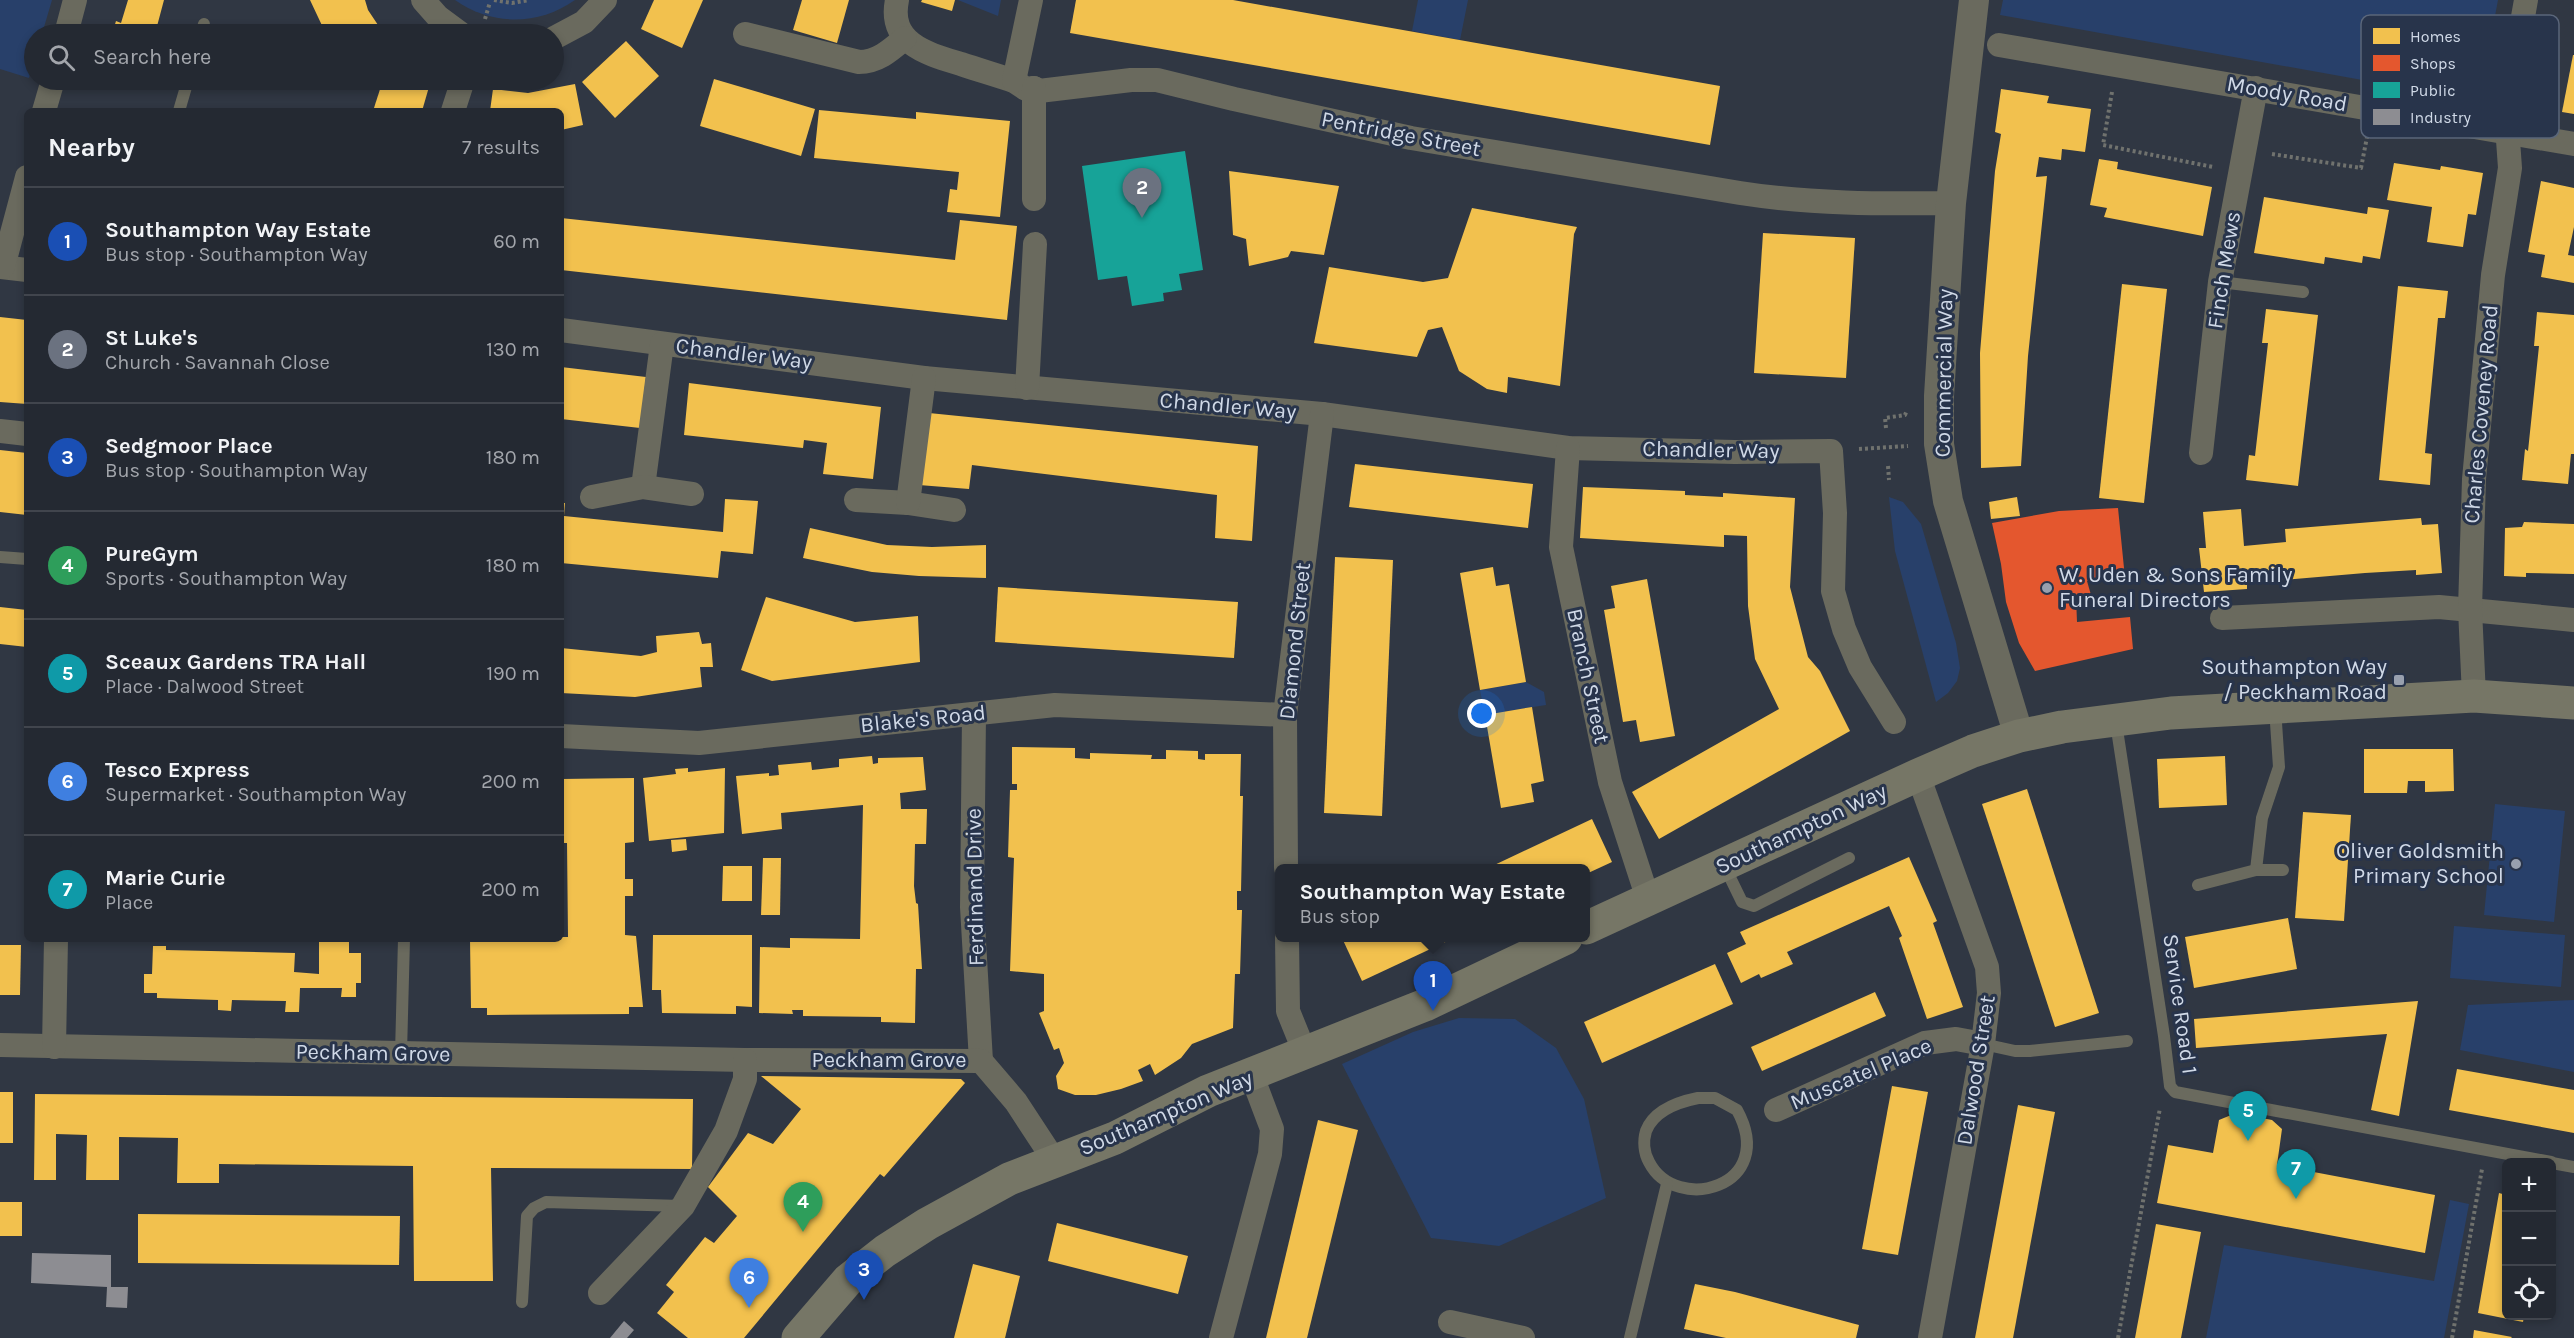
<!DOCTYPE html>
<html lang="en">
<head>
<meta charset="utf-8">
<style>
  body { margin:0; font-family:Karla,sans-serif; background:#30353e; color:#f1f3f6 }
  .controls { position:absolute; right:18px; bottom:18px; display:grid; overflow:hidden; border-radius:9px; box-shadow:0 3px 9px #0003 }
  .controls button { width:54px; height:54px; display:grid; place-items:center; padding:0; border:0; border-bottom:2px solid #41454d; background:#242932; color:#f1f3f6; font:30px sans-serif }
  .you { position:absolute; left:1482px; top:714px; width:21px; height:21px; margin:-15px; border:4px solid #fff; border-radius:50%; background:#1a73e8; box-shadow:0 0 0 9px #1a73e833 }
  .badge { display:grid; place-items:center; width:39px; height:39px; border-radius:50%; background:#98a0ae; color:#fff; font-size:20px; font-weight:700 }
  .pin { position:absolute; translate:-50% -50px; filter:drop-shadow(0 2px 3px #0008) }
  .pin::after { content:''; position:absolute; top:32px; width:21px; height:18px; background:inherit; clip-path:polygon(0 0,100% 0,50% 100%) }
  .popup { position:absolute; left:1275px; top:864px; width:315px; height:78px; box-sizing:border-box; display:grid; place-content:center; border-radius:9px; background:#242932; filter:drop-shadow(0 2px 4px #0005); font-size:20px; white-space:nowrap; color:#a3a6ac }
  .popup b { font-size:22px; color:#f1f3f6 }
  .popup::after { content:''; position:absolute; left:50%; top:100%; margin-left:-12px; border:12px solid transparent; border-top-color:#242932 }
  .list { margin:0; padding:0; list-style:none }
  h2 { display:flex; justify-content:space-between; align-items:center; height:78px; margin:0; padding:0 24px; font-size:26px }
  h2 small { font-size:20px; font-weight:400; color:#a3a6ac }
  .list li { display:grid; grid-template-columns:39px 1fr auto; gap:18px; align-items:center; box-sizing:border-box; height:108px; padding:0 24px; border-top:2px solid #41454d }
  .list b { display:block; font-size:22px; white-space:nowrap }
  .list p { margin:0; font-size:20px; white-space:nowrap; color:#a3a6ac }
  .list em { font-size:20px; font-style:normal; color:#a3a6ac }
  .icon { flex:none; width:33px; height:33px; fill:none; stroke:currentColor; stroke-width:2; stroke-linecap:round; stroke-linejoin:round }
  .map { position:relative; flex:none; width:2574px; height:1338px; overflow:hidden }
  .search { position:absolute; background:#242932; box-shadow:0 3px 9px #0003; left:24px; top:24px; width:540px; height:66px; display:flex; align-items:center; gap:15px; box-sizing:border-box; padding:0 21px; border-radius:33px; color:#a3a6ac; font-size:22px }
  .panel { position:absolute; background:#242932; box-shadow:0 3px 9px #0003; left:24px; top:108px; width:540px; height:834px; border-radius:9px }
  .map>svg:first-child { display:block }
  .green { fill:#28406a }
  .homes { fill:#f2c14e }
  .shops { fill:#e4572e }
  .public { fill:#17a398 }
  .industry { fill:#8d8d92 }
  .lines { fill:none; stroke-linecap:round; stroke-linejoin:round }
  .path { stroke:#70726e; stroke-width:4; stroke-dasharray:3 3; stroke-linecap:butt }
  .service { stroke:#6a6a5e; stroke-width:12 }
  .minor { stroke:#6a6a5e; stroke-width:24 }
  .tertiary { stroke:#6a6a5e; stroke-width:30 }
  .secondary { stroke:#767666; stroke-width:33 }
  .poi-dot { fill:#98a0ae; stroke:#28344b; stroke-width:2 }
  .labels { text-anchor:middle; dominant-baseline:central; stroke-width:6; stroke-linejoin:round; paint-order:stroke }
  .street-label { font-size:22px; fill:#d0d9e7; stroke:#28344b }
  .poi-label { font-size:22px; fill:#d0d9e7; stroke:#28344b; text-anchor:end }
  .key { fill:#28344b; stroke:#5a667a; stroke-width:1.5 }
  .key-label { font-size:16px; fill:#d0d9e7 }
</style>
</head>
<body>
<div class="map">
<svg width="2574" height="1338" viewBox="0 0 2574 1338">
  <rect width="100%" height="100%" fill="#303743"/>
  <g class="green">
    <path d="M0,0H52L42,34H34V60L29,78L0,69Z"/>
    <path d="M455,0H575C538,26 492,26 455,0Z"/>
    <path d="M958,0H1001L998,16Z"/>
    <path d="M1418,0H1468L1460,40L1412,31Z"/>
    <path d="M2003,0H2498L2479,101L2000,15Z"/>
    <path d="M1889,497L1903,502L1921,524L1956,643L1960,668L1957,681L1948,693L1936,702L1895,551Z"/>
    <path d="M1526,682L1544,692L1546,705L1485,715L1480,690Z"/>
    <path d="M2495,804L2565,811L2554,922L2484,915Z"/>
    <path d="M2454,926L2565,935L2561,987L2450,978Z"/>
    <path d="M2574,1000V1072L2460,1050L2468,1005Z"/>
    <path d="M1459,1018L1515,1019L1556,1048L1584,1099L1606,1198L1499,1246L1431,1238L1342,1064L1413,1032Z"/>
    <path d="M2450,1200L2469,1204L2444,1338H2206L2224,1245L2434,1281Z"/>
  </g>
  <g class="homes">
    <path d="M128,0H164L156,30L160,31L159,34H112L116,21L121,23Z"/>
    <path d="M310,0H365L368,10L384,34H326Z"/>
    <path d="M654,0H703L682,48L641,29Z"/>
    <path d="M802,0H849L837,43L793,30Z"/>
    <path d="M922,0H955L952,11L921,2Z"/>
    <path d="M1076,0H1233L1720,86L1710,145L1070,33Z"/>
    <path d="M626,41L659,76L615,118L582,82Z"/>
    <path d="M2573,55H2574V114L2562,112Z"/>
    <path d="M714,79L815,109L801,156L700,126Z"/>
    <path d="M383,80H431L422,111H373Z"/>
    <path d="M575,84L583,125L561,130V111H490L493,89L528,93Z"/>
    <path d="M2001,89L2049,96L2047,103L2091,109L2085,152L2062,149L2061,160L2039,157L2036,177L2047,176L2028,356L2021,466L1981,468L1980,353L1995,171L2001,134L1995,132Z"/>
    <path d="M819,110L916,119V112L1010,121L1000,217L947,212L950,189L957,190L959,172L814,158Z"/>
    <path d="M2099,159L2118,162L2117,169L2212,187L2203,236L2104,217L2107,208L2090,205Z"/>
    <path d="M2394,163L2440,170L2441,166L2483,173L2476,215L2468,214L2463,247L2427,242L2432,207L2387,200Z"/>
    <path d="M1229,171L1339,186L1324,255L1291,251L1288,257L1249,266L1246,239L1233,235Z"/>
    <path d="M2541,181L2574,188V227L2568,255L2574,256V283L2541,277L2545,255L2528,252Z"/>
    <path d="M2264,197L2367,214L2368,207L2389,210L2380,259L2363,256L2362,263L2325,257L2324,264L2254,253Z"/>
    <path d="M1472,208L1577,227L1574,234L1560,386L1508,377L1507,393L1487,389L1459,371L1442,327L1428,330L1417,357L1314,343L1329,267L1423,282L1448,278Z"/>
    <path d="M561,218L955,260L960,220L1017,226L1007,320L561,270Z"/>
    <path d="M1763,233L1855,238L1846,378L1754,373Z"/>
    <path d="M2122,284L2167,289L2144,503L2099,498Z"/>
    <path d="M2398,286L2448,291L2445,318H2438L2425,453L2432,454L2430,485L2379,480Z"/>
    <path d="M2266,309L2318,315L2298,486L2246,480L2249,455L2255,456L2268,343H2262Z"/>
    <path d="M2537,312L2574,315V454H2571L2568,484L2522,480L2525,449L2528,451L2539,346H2534Z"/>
    <path d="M0,317L27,320V404L0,402Z"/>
    <path d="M561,367L646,377L640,428L561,419Z"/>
    <path d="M689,383L881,407L873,479L823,474L827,443L804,440L803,448L684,435Z"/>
    <path d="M929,413L1258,446L1252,541L1215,538L1217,495L972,465L969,489L919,485Z"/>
    <path d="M0,450L27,453V515L0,512Z"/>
    <path d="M1355,464L1533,484L1528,528L1349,507Z"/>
    <path d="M1583,487L1685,491V495L1723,497V493L1795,498L1790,587L1808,657L1820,671L1850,731L1659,839L1632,792L1779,709L1755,659L1748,606L1747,536L1724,535V547L1580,538Z"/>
    <path d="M2017,497L2020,516L1991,519L1989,502Z"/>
    <path d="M725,499L758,501L753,554L721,551L718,578L561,563V503H565L564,516L723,532Z"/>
    <path d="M2241,509L2244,546L2286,542L2285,529L2421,518L2422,525L2438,524L2442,573L2416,575V570L2365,573L2247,583V589L2204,592L2199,548H2206L2203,512Z"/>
    <path d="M2524,522L2574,524V574L2526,573V577L2504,576L2505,528L2522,527Z"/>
    <path d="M810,528L887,545L932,547L986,545V578L919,576L872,572L803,558Z"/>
    <path d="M1335,557L1393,560L1382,816L1324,813Z"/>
    <path d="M1493,567L1496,586L1509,584L1526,682L1480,690L1460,573Z"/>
    <path d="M1647,579L1675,736L1640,742L1636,720L1623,722L1604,610L1615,608L1611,586Z"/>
    <path d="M998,587L1238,602L1234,658L995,642Z"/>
    <path d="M766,597L855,622L918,616L920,662L772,681L741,670Z"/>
    <path d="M0,607L27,610V647L0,644Z"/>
    <path d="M699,632L702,644L711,643L713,667H700L702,687L635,697L561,693V648L641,656L657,652L656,636Z"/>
    <path d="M1532,707L1544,781L1531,784L1534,802L1501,808L1485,715Z"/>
    <path d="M1012,747L1075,748V758L1090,759V753L1152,755L1151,759H1166V750L1198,751V759L1205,760V754H1241L1240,796H1243L1241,891H1237V910H1242L1240,974H1235L1233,1028L1192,1044L1181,1058L1155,1075L1150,1064L1138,1070L1143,1081L1121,1089L1096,1095H1075L1058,1089L1056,1076L1064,1063L1059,1048L1054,1050L1039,1013L1044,1011V974L1010,971L1014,858L1008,857L1010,790H1017V784H1012Z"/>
    <path d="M2364,749H2453L2454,791L2425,792V781H2408L2407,793H2364Z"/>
    <path d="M872,756L873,764L878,763V758L923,757L926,790L900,793L901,809H927L926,844H915L914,886L916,903L918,904L922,969H916L915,1023L881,1022V1017L803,1016V1010H792L793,1014L759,1013L760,947L790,948V938L860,939L863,805L781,813L782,829L742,834L736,776L769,773V776L779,775L778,765L811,762L812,770L839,767V759Z"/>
    <path d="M2225,756L2227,805L2159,808L2157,759Z"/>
    <path d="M688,768V772L725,768L724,833L649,841L643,778L676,774L675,769Z"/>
    <path d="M634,778V842L625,843V879H633V896H625V935L636,936L643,1007H629V1014L487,1015V1008H471L470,939H561V937H568L567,843H561V779Z"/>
    <path d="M2027,789L2099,1013L2055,1027L1982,804Z"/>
    <path d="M2303,812L2351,815L2344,921L2295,918Z"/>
    <path d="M1592,819L1612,862L1586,874V868H1488Z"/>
    <path d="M686,839L687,850L672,852L671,840Z"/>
    <path d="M1909,857L1937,921L1933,923L1963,1007L1927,1019L1899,938L1902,936L1889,906L1787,952L1793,964L1761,978L1759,974L1741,983L1727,953L1746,944L1740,932Z"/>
    <path d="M763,858H781L780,915H761Z"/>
    <path d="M723,866H752V901H722Z"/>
    <path d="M2288,918L2297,969L2194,988L2185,937Z"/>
    <path d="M653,935H752V1007L736,1006V1014L662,1013L661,990H652Z"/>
    <path d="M1342,938H1454L1362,981Z"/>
    <path d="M319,939H349V953H361V983H356V997H341L342,988H300L299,1012H285L286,1001L232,1000L231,1011L218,1010V1000L157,998V993H144V974H152L153,946H166V950L295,953L294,972L319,974Z"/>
    <path d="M0,945H21L20,995H0Z"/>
    <path d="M1715,964L1733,1004L1602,1063L1584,1022Z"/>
    <path d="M1875,992L1886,1016L1762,1071L1751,1047Z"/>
    <path d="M2418,1001L2399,1116L2371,1110L2387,1034L2196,1048L2194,1019Z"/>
    <path d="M2457,1069L2574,1090V1133L2449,1110Z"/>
    <path d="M761,1076L961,1079L965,1083L884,1177L880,1174L744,1338H688L657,1313L674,1292L666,1285L705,1237L714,1243L737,1216L708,1187L748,1133L773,1144L801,1109Z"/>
    <path d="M1892,1086L1928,1092L1898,1255L1862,1249Z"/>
    <rect x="0" y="1092" width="13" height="51"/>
    <path d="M35,1094L693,1099L692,1169L491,1168L493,1281H414L413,1166L219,1164V1183H177L178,1138L119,1137V1180H86L87,1135L56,1134V1180H34Z"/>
    <path d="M2018,1105L2055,1112L2013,1338H1975Z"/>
    <path d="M2236,1113L2272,1120L2282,1129L2277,1165L2435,1195L2425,1253L2157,1203L2168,1145L2213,1153L2219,1120Z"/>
    <path d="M1318,1120L1358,1130L1307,1338H1266Z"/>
    <path d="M2499,1193L2506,1195V1316H2524L2523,1322L2478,1313Z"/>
    <rect x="0" y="1202" width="22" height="34"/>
    <path d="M138,1214L400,1216L399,1265L138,1263Z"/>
    <path d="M1057,1223L1188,1256L1178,1294L1048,1261Z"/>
    <path d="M2156,1224L2201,1232L2181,1338H2135Z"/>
    <path d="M973,1264L1020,1276L1005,1338H954Z"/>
    <path d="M1695,1284L1735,1292L1859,1325L1856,1338H1726L1684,1329Z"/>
    <path d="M2474,1330L2512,1337L2511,1338H2473Z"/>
  </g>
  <path class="shops" d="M2118,508L2125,578L2087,581L2091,595L2076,597L2077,622L2130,617L2133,649L2035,671L2019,643L2006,602L2001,564L1992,523L2059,511Z"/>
  <path class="public" d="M1185,151L1203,270L1179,274L1182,290L1163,293L1164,301L1132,306L1127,276L1098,280L1082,166Z"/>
  <g class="industry">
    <path d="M32,1253L111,1255V1287H128L127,1308L106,1307L107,1287L31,1283Z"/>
    <path d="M624,1321L634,1330L627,1338H610Z"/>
  </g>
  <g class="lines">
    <g class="path">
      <path d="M494,0L512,3L529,0"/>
      <path d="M485,19L490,2"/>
      <path d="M2112,92L2103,145L2213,167"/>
      <path d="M2272,154L2361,168L2367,137"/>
      <path d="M1886,428L1885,418L1905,415L1907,410"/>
      <path d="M1859,449L1908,446"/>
      <path d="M1888,466L1889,480"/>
      <path d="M2118,1338L2160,1108"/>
      <path d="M2452,1338L2482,1169"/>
    </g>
    <g class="service">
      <path d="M201,34L204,24"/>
      <path d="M179,111L188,80"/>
      <path d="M2220,282L2303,292"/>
      <path d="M0,557L27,559"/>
      <path d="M2116,723L2164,1036L2170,1086L2175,1092L2551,1162"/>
      <path d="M1724,865L1742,902L1754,906L1849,858"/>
      <path d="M2256,870L2262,818L2279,767L2275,708"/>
      <path d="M2198,885L2256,870H2283"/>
      <path d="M1983,1044L2015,1051H2030L2127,1041"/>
      <path d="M401,1053L404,939"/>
      <path d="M1698,1098H1715L1737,1110C1779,1187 1676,1215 1649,1162C1644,1153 1643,1141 1646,1131C1654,1110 1678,1102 1698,1098Z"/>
      <path d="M2552,1163L2574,1167"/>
      <path d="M522,1302L527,1216L534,1208L546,1202L681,1206"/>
      <path d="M1630,1338L1667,1184"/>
    </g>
    <g class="minor">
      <path d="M423,0L438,17L461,34"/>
      <path d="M897,0C888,44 928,54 961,64C979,70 996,75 1014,81L1026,89L1034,88L1039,91L1131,80H1157L1234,99L1411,138L1740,193C1810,204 1880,204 1951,203"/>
      <path d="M66,34L75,0"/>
      <path d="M745,34L859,62C878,62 891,50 905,38"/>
      <path d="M554,38L584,22L605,0"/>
      <path d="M1999,45L2574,144"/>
      <path d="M1014,81L1031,0"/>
      <path d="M1034,88V199"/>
      <path d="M44,111L53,80"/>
      <path d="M453,111L463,80"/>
      <path d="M0,267L27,270"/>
      <path d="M3,267L27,177"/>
      <path d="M561,330L924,378L1322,414L1568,448L1735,452L1831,451L1835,513L1833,591L1844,629L1860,667L1894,722"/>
      <path d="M1027,388L1035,244"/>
      <path d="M0,431L27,434"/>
      <path d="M1568,448L1561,547L1610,782L1648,899"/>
      <path d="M2201,453L2220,282L2256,88"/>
      <path d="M643,487L662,344"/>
      <path d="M592,497L643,487L692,494"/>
      <path d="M856,500L908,503L954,510"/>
      <path d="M908,503L924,378"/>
      <path d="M2222,618L2439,607L2574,620"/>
      <path d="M2474,696L2470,609L2474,479L2493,275L2510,168L2506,112L2526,0"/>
      <path d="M974,714L972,907L981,1061"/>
      <path d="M561,736L699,743L1055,705L1285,715"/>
      <path d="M1918,775L1987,967L1989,993L1983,1044L1930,1338"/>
      <path d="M1286,868L1285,715L1322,414"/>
      <path d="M1287,938L1288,1011L1305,1053"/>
      <path d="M0,1045L745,1060L981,1061L1016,1102L1054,1160"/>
      <path d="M54,1047L56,939"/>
      <path d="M1776,1110L1925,1043L1956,1039L1983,1044"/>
      <path d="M600,1293L683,1206L726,1131L745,1079V1060"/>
      <path d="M1450,1322L1523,1338"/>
      <path d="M1221,1338L1270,1154L1272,1129L1252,1076"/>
    </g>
    <path class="tertiary" d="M1974,0L1951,203L1939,396V444L1948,501L2019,736"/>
    <g class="secondary">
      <path d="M1586,928L1918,775L1973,751L2019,736L2062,727L2171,713L2474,696L2574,703"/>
      <path d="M798,1338L848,1280L885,1251L927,1224L1009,1179L1115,1138L1208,1091L1425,1005L1566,938"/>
    </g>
  </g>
  <g class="poi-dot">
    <circle cx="2047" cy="588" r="6"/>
    <rect x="2393" y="674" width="12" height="12" rx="3"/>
    <circle cx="2516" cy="864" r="6"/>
  </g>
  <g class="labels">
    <g class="street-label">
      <text transform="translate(2287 94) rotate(10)">Moody Road</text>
      <text transform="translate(1401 134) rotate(11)">Pentridge Street</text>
      <text transform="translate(2224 270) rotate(-81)">Finch Mews</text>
      <text transform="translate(744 354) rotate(7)">Chandler Way</text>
      <text transform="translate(1944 373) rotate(-89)">Commercial Way</text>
      <text transform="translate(1228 406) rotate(5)">Chandler Way</text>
      <text transform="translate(2481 414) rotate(-85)">Charles Coveney Road</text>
      <text transform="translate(1711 450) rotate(1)">Chandler Way</text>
      <text transform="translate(1295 641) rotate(-84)">Diamond Street</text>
      <text transform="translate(1588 676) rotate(78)">Branch Street</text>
      <text transform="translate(923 719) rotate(-6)">Blake's Road</text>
      <text transform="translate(1801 829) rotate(-25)">Southampton Way</text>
      <text transform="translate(975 887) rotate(-91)">Ferdinand Drive</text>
      <text transform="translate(2180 1004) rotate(82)">Service Road 1</text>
      <text transform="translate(373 1053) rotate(1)">Peckham Grove</text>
      <text x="889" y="1060">Peckham Grove</text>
      <text transform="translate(1976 1070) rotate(-81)">Dalwood Street</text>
      <text transform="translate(1861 1074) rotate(-23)">Muscatel Place</text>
      <text transform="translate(1166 1113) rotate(-23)">Southampton Way</text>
    </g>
    <g class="poi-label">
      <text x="2059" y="575" text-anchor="start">W. Uden &amp; Sons Family<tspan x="2059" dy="25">Funeral Directors</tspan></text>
      <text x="2387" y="667">Southampton Way<tspan x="2387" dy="25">/ Peckham Road</tspan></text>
      <text x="2504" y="851">Oliver Goldsmith<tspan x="2504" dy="25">Primary School</tspan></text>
    </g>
  </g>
  <rect x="2361" y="15" width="198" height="123" rx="9" class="key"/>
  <rect x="2373" y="28" width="27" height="16" fill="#f2c14e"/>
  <rect x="2373" y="55" width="27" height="16" fill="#e4572e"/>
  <rect x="2373" y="82" width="27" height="16" fill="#17a398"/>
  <rect x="2373" y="109" width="27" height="16" fill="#8d8d92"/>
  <g class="key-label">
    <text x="2410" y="42">Homes</text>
    <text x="2410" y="69">Shops</text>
    <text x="2410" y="96">Public</text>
    <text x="2410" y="123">Industry</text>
  </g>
</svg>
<div class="controls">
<button>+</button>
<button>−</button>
<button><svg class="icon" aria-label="locate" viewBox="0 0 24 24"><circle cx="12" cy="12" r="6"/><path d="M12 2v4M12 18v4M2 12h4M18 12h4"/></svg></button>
</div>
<div class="you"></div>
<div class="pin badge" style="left:1433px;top:1011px;background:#1a4fb4">1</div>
<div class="popup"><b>Southampton Way Estate</b>Bus stop</div>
<div class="pin badge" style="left:1142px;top:218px;background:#6b7280">2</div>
<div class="pin badge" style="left:864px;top:1300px;background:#1a4fb4">3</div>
<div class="pin badge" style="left:803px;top:1232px;background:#2e9e5b">4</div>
<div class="pin badge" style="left:2248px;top:1141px;background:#0f9aa8">5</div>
<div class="pin badge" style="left:749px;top:1308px;background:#3f7fe0">6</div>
<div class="pin badge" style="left:2296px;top:1199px;background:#0f9aa8">7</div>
<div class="search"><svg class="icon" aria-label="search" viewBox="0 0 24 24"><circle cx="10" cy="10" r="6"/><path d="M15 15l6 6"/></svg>Search here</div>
<section class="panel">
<h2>Nearby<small>7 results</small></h2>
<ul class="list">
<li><span class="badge" style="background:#1a4fb4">1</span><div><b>Southampton Way Estate</b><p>Bus stop · Southampton Way</p></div><em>60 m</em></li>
<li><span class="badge" style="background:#6b7280">2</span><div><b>St Luke's</b><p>Church · Savannah Close</p></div><em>130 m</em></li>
<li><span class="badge" style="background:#1a4fb4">3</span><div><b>Sedgmoor Place</b><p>Bus stop · Southampton Way</p></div><em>180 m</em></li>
<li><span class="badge" style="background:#2e9e5b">4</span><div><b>PureGym</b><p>Sports · Southampton Way</p></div><em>180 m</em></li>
<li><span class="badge" style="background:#0f9aa8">5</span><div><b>Sceaux Gardens TRA Hall</b><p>Place · Dalwood Street</p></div><em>190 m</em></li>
<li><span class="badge" style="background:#3f7fe0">6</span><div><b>Tesco Express</b><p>Supermarket · Southampton Way</p></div><em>200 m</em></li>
<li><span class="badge" style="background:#0f9aa8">7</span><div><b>Marie Curie</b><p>Place</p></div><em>200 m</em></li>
</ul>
</section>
</div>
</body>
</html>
